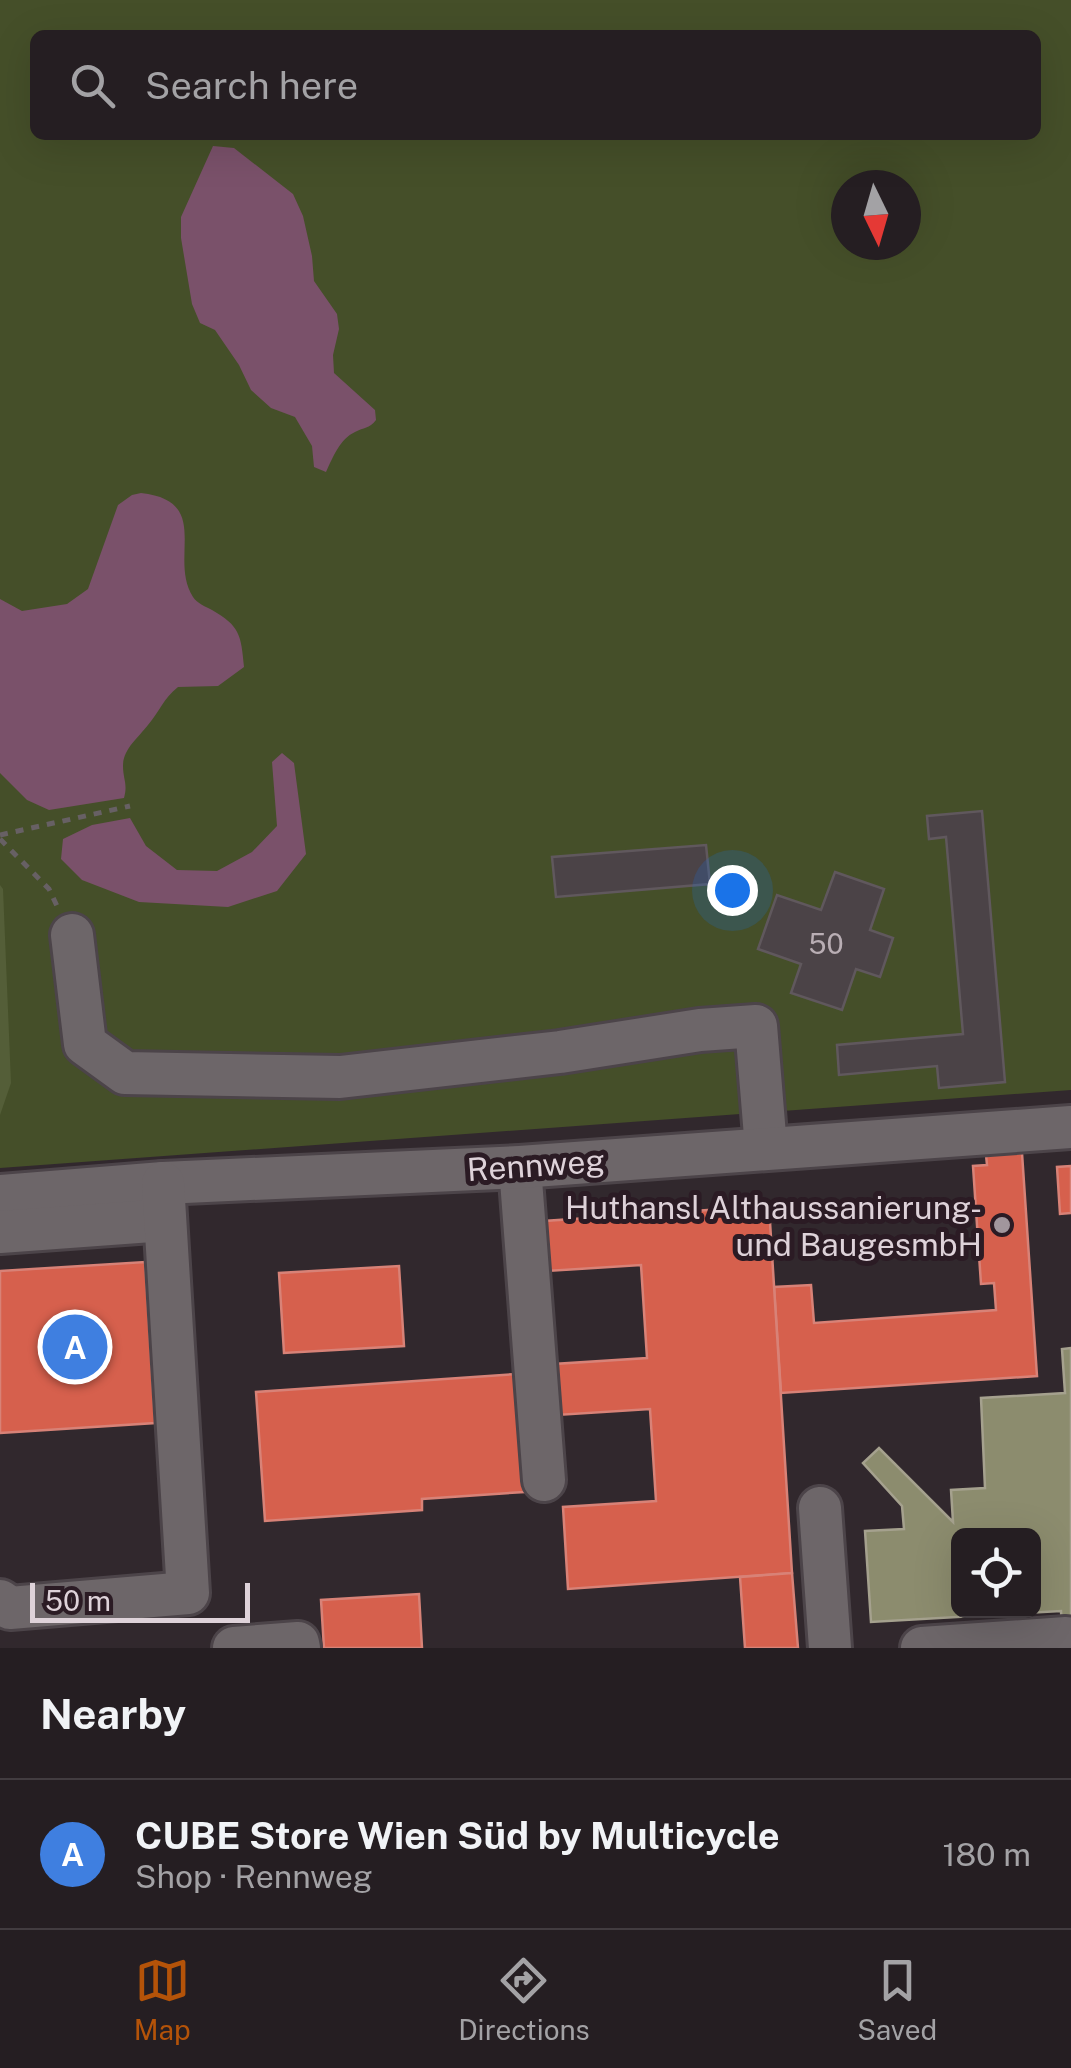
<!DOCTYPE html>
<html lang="en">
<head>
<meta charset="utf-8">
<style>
  body { margin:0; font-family:"Public Sans",sans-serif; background:#312b2f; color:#f1f3f6 }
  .controls { position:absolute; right:30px; bottom:30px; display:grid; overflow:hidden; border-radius:15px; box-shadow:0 10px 40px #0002 }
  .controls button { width:90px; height:90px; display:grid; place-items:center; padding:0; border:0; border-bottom:2px solid #423c40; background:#251e22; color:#f1f3f6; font:50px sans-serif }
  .compass { position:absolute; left:831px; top:170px; width:90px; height:90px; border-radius:50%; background:#251e22; box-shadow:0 10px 40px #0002; rotate:175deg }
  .scale { position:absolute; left:30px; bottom:25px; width:220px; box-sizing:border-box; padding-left:10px; border:5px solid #ded2d9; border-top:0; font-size:28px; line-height:35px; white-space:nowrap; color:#ded2d9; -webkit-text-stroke:8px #2b1b24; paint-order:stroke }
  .you { position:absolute; left:732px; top:890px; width:35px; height:35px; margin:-25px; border:8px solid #fff; border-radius:50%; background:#1a73e8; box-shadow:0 0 0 15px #1a73e833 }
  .badge { display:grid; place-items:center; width:65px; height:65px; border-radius:50%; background:#b45309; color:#fff; font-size:32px; font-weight:700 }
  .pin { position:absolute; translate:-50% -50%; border:5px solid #fff; box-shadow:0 2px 10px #0006 }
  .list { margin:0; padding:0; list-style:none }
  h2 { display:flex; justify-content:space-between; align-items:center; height:130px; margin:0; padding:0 40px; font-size:42px }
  h2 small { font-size:32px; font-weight:400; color:#a3a2a5 }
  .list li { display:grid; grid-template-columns:65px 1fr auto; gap:30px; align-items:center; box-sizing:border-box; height:150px; padding:0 40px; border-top:2px solid #423c40 }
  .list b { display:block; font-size:38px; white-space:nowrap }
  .list p { margin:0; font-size:32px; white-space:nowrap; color:#a3a2a5 }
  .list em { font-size:32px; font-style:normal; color:#a3a2a5 }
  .icon { flex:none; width:55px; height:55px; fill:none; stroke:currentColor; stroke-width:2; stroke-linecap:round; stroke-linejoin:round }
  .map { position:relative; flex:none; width:1071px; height:1648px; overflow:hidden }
  .search { position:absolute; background:#251e22; box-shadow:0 10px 40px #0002; left:30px; right:30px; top:30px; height:110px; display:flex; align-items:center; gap:25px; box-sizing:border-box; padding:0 35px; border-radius:15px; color:#a3a2a5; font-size:38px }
  .sheet { height:280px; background:#251e22 }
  nav { display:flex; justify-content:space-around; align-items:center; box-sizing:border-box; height:140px; border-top:2px solid #423c40; background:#251e22; font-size:28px; color:#a3a2a5 }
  nav a { display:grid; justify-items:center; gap:5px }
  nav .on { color:#b45309 }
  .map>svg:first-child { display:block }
  .green { fill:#454f29; fill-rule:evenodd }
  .forest { fill:#545e38 }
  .water { fill:#7a516a }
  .shops { fill:#d6604d; stroke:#d88277; stroke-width:2.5 }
  .industry { fill:#8c8c6e; stroke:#a5a18e; stroke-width:2.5; fill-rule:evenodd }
  .building { fill:#4b4347; stroke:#60585d; stroke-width:2.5 }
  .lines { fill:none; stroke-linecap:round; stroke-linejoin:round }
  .minor-casing { stroke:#4c4449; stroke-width:48 }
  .path { stroke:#676064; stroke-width:5; stroke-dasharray:8 8; stroke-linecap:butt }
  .minor { stroke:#6d6669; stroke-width:42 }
  .poi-dot { fill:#a1969d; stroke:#2b1b24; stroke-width:4 }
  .labels { text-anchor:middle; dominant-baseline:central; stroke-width:10; stroke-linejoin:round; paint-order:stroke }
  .number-label { font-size:28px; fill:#b9aeb4 }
  .street-label { font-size:32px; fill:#ded2d9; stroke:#2b1b24 }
  .poi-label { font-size:32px; fill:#ded2d9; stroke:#2b1b24; text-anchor:end }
</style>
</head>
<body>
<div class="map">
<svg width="1071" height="1648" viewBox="0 0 1071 1648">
  <rect width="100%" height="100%" fill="#31282d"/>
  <path class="green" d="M0,0H1071V1090L0,1168ZM35,35H1036V135H35ZM846,185H906V245H846Z"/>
  <path class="forest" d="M0,885L3,889L11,1083L0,1115Z"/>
  <g class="water">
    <path d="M213,146L234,148L293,194L303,216L312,256L314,281L337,314L339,329L333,355L334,373L375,410L376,420C369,429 364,427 355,432C340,439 333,457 326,472L314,467L312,446L295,417L271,408L251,390L239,365L215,330L200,323L192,304L181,238V217Z"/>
    <path d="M141,493C213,501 168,558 193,597C197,603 206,607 212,610C240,626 241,635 244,667L218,686L178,687C163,699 160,711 148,725C138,738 123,749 123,766C123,779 128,784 124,798L49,810L27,800L0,773V599L22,611L67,604L88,589L118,505L132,495Z"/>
    <path d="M282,753L294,763L306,854L277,891L228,907L139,902L82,880L61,859L63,839L92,825L130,818L146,846L177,870L217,871L252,852L277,826L272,762Z"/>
  </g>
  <g class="shops">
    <path d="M1022,1153L1037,1376L781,1393L774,1287L811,1285L814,1323L996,1310L994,1283L981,1284L973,1166L987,1165L986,1155Z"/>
    <path d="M1071,1166V1213L1060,1214L1057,1167Z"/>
    <path d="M769,1206L792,1573L568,1589L563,1507L656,1501L650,1409L557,1415L554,1364L647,1358L641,1265L547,1271L544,1221Z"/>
    <path d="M145,1262L155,1423L0,1433V1271Z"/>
    <path d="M399,1266L404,1346L284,1353L279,1273Z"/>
    <path d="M516,1374L524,1492L422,1499V1510L265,1521L256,1392Z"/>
    <path d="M792,1573L798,1648H745L740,1577Z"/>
    <path d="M419,1594L422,1648H324L321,1600Z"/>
  </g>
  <path class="industry" d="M1071,1348V1628L1062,1629L1061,1611L871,1622L865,1531L904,1529L902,1506L863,1463L879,1448L953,1522L951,1490L985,1488L981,1398L1065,1393L1062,1349ZM958,1536H1034V1610H958Z"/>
  <g class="building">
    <path d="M982,811L1005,1082L939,1088L937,1066L839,1075L837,1045L963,1034L946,837L929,839L927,816Z"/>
    <path d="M706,845L710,884L556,897L552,857Z"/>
    <path d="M835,872L884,889L870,930L893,938L880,977L856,969L842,1010L791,993L801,964L758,949L777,895L821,910Z"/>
  </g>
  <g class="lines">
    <defs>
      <g id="minor">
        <path d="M72,935L85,1044L125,1073L340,1077L560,1052L700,1030L756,1026L766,1148"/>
        <path d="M520,1167L544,1480"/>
        <path d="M0,1196L163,1183L520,1167L1071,1127"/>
        <path d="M0,1232L165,1220"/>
        <path d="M820,1508L830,1648"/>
        <path d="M0,1601L10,1608L188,1593L163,1183"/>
        <path d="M234,1648L298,1643L299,1648"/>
        <path d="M922,1648L1066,1638L1067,1648"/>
      </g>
    </defs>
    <use href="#minor" class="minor-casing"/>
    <g class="path">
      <path d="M0,835L130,806"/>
      <path d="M0,839L49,889L57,906"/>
    </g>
    <use href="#minor" class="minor"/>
  </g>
  <circle class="poi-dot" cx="1002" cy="1225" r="10"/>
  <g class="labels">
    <g class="number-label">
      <text x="826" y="943">50</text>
    </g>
    <g class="street-label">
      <text transform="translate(536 1165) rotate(-4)">Rennweg</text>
    </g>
    <g class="poi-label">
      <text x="982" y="1207">Huthansl Althaussanierung-<tspan x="982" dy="37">und BaugesmbH</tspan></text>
    </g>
  </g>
</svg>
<div class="controls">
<button><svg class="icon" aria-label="locate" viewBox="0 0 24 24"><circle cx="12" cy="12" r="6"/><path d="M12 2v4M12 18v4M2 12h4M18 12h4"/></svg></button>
</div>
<svg class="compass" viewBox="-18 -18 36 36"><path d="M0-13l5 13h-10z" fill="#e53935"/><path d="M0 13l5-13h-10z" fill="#a3a2a5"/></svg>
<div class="scale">50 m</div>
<div class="you"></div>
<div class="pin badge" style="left:75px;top:1347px;background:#3f7fe0">A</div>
<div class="search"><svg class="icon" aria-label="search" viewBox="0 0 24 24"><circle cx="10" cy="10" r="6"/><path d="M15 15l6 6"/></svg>Search here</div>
</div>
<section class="sheet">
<h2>Nearby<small></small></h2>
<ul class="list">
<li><span class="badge" style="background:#3f7fe0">A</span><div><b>CUBE Store Wien Süd by Multicycle</b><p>Shop · Rennweg</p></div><em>180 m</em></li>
</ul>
</section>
<nav>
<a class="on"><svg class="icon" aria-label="map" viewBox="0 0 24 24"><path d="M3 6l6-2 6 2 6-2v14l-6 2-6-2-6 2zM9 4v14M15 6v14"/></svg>Map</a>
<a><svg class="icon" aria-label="directions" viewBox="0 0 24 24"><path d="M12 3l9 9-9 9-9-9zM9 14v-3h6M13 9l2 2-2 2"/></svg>Directions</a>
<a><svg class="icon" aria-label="saved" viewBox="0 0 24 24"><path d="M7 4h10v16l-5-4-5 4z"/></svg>Saved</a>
</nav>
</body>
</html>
